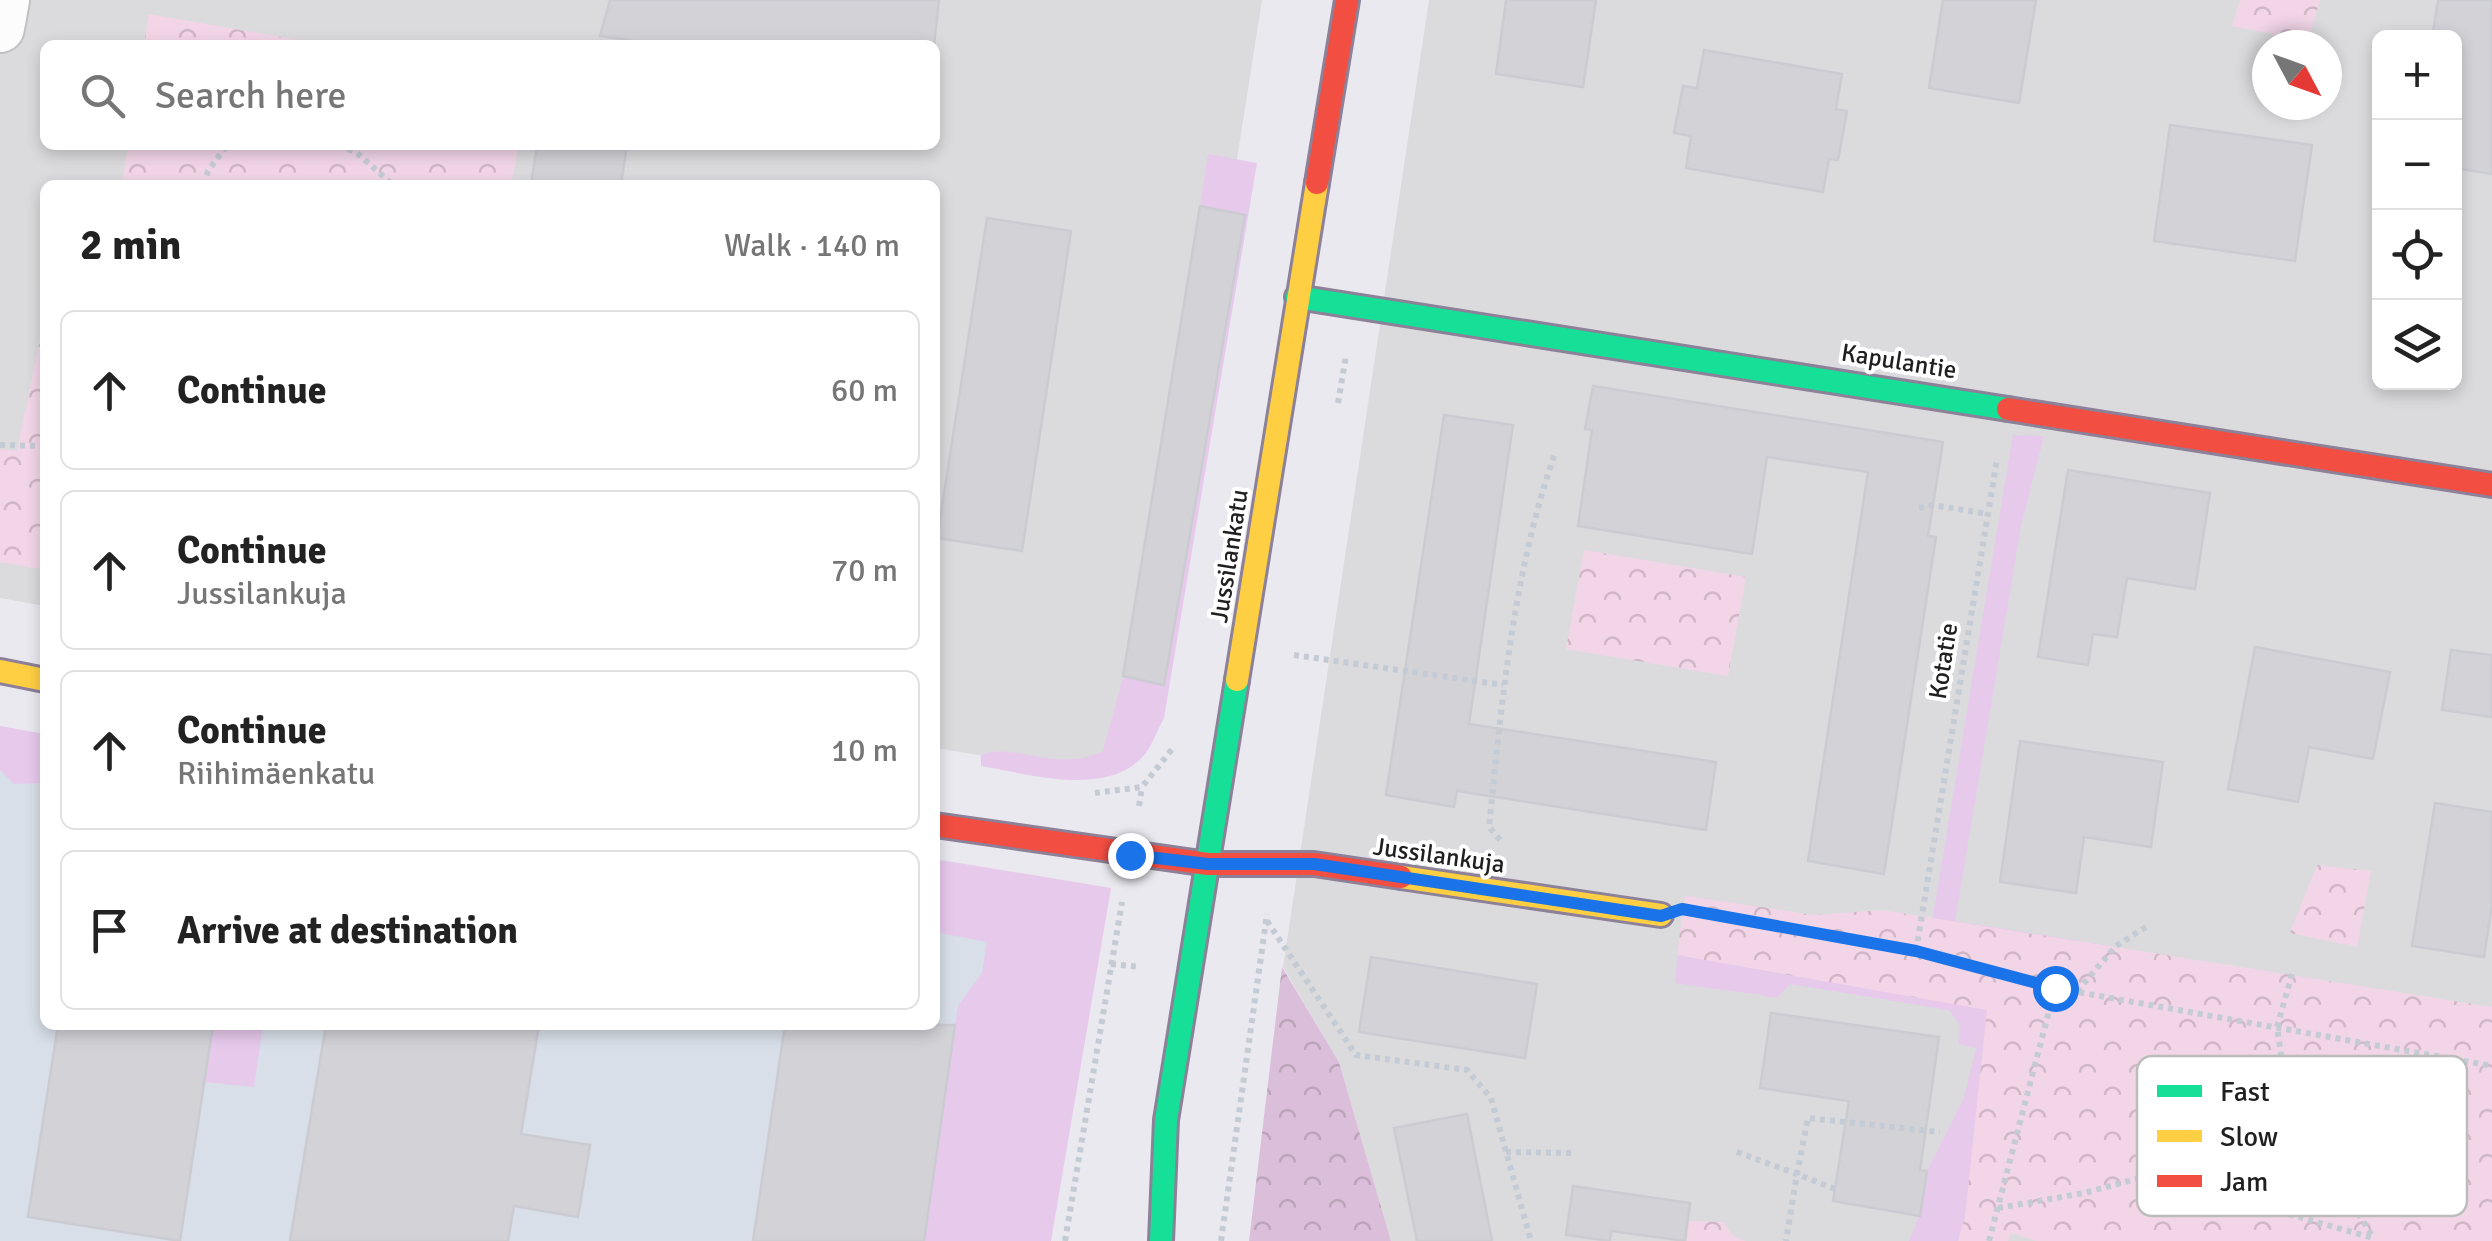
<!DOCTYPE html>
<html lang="en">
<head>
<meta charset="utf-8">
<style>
  body { margin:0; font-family:Signika,sans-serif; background:#f6f6f6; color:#222 }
  .controls { position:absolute; right:30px; top:30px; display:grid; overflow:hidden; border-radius:15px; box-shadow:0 5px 15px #0003 }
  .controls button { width:90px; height:90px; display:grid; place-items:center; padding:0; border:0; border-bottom:2px solid #e0e0e0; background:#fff; color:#222; font:50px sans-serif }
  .compass { position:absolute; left:2252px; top:30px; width:90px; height:90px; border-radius:50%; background:#fff; box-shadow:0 5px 15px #0003; rotate:131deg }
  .stop { position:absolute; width:30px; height:30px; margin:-22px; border:8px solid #1a73e8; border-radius:50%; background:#fff }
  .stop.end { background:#1a73e8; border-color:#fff; box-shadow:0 2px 10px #0008 }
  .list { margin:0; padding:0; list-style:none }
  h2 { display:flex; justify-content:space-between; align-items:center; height:130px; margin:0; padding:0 40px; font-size:42px }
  h2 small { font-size:32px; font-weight:400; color:#767676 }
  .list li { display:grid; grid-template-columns:65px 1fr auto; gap:30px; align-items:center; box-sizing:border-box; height:160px; margin:0 20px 20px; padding:0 20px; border:2px solid #e0e0e0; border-radius:15px }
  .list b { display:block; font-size:38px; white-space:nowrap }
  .list p { margin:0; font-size:32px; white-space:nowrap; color:#767676 }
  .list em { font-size:32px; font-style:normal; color:#767676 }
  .icon { flex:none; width:55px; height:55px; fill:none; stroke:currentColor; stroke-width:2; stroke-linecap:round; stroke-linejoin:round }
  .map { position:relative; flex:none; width:2492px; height:1241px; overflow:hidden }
  .search { position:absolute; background:#fff; box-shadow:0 5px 15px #0003; left:40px; top:40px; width:900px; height:110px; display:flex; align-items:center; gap:25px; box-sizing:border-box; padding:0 35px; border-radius:15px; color:#767676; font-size:38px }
  .panel { position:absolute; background:#fff; box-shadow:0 5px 15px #0003; left:40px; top:180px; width:900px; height:850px; border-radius:15px }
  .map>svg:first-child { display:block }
  .residential { fill:#dbdbde; fill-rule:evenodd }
  .commercial { fill:#d8dfe8 }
  .grass { fill:#e7c9ec }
  .forest { fill:url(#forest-crowns) }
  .park { fill:url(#park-crowns) }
  .parking { fill:#dbdbdd }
  .building { fill:#d2d2d7; stroke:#cbcbd2; stroke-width:2.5 }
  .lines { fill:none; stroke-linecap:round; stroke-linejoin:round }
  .street-casing { stroke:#c0bfc2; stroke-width:52 }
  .fast-casing { stroke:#8c8199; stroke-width:28 }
  .slow-casing { stroke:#8c8199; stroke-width:28 }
  .jam-casing { stroke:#8c8199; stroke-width:28 }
  .path { stroke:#c5cbd4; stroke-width:6; stroke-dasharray:5 5; stroke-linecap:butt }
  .street { stroke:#fcfcfd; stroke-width:48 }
  .fast { stroke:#16e098; stroke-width:22 }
  .slow { stroke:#ffcf43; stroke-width:22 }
  .jam { stroke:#f24e42; stroke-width:22 }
  .route { stroke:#1a73e8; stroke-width:12 }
  .labels { text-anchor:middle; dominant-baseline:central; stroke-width:8; stroke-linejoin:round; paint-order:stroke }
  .street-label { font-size:25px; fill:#202020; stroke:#fff }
  .key { fill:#fff; stroke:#bcbcbc; stroke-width:2.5 }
  .key-label { font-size:28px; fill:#202020 }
</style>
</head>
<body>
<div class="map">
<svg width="2492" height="1241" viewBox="0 0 2492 1241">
  <defs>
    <pattern id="forest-crowns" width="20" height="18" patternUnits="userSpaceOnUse" patternTransform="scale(2.5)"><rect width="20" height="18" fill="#dbbfda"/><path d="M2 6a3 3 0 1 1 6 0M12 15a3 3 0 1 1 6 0" fill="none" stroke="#bca4bb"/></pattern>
    <pattern id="park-crowns" width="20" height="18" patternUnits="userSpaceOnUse" patternTransform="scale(2.5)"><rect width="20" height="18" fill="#f2d6e7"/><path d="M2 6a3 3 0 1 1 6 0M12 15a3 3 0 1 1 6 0" fill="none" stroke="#cfb7c6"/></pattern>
  </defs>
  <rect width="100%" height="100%" fill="#eae9ef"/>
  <g class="residential">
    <path d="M0,0H1262L1145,744L1095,774L935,748V185H45V606L0,598ZM45,45H935V145H45Z"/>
    <path d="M1429,0H2492V1241H1391L1339,1062L1283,967ZM2380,38H2454V382H2380ZM2267,45H2327V105H2267Z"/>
  </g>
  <path class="commercial" d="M0,737L45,749V1025H935V883L1025,898L1011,1241H0Z"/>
  <g class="grass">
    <path d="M1208,154L1257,163L1164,718C1158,729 1153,743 1146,753C1109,799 1030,774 981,766V755C1014,741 1057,774 1103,751L1123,677L1164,684L1245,215L1200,206Z"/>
    <path d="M2013,435L2044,436L2021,526L1955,921L2111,946L1929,940Z"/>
    <path d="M0,726L45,734V783L14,784L0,770Z"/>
    <path d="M935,859L1111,888L1051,1241H924L958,1006L982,973L987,942L935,932Z"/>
    <path d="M1680,928L2022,987L1978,1241H1909L1919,1216L1927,1171L1964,1097L1976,1048L1958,1044L1960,1025L1949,1010L1790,984L1777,998L1675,983Z"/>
    <path d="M213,1025H263L254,1087L204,1082Z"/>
  </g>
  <path class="forest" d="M1282,967L1339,1062L1391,1241H1249Z"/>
  <g class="park">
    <path d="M2240,0H2320L2308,41L2232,26Z"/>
    <path d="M149,14L321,44L328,45H144Z"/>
    <path d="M128,145H519L511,185H122Z"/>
    <path d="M45,314V570L0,562V449L17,451Z"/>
    <path d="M1584,550L1746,577L1728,676L1566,649Z"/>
    <path d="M2317,865L2371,871L2357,947L2290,933Z"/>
    <path d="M1685,895L1815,915L1882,910L2492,1007V1241H2037L2011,1233L2008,1241H1958L1965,1217L1987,1010L1677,955Z"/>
    <path d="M1688,1221L1723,1222L1733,1236L1746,1241H1685Z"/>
  </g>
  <g class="parking">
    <path d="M45,101V145H65L58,185H45V259L8,445L0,443V307L10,260H16Z"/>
    <path d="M1431,126L1551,147L1532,276L1410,260Z"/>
    <path d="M1664,183L1864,211L1845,325L1635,294Z"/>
    <path d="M1872,220L2085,254L2067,358L1857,329Z"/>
    <path d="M2132,256L2349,296L2332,397L2111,358L2117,303Z"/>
    <path d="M2368,299L2379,301L2380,382H2454L2455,318L2492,326V420L2370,401L2373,376L2354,373Z"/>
    <path d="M1508,830L1821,875L1815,915L1501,869Z"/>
    <path d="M1625,972L1688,986L1763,995L1749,1075L1667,1059L1660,1067L1661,1078L1747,1089L1727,1209L1573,1186L1571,1134L1591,990L1622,994Z"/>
  </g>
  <g class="building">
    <path d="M610,0H939L934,45H661L600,36Z"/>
    <path d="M1506,0H1596L1583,87L1496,74Z"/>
    <path d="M1943,0H2036L2019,103L1929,88Z"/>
    <path d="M2438,0H2492V174L2454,168V38H2432Z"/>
    <path d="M1704,50L1842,74L1836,109L1847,111L1838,160L1829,159L1823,192L1686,168L1691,136L1674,133L1683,86L1697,88Z"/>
    <path d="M2170,125L2312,145L2295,261L2154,241Z"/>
    <path d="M537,145H627L621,185H531Z"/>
    <path d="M1200,206L1245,215L1164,685L1123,676Z"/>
    <path d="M987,218L1071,231L1022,551L937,538Z"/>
    <path d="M1593,386L1943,442L1928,536L1936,537L1884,874L1808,861L1868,472L1767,457L1752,554L1578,526L1592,430L1585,429Z"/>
    <path d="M1444,415L1513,425L1469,724L1716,762L1706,830L1457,791L1454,807L1386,795Z"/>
    <path d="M2068,470L2210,493L2195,589L2127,578L2117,637L2093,634L2088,665L2038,657Z"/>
    <path d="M2255,647L2390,672L2373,759L2309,747L2298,802L2228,789Z"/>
    <path d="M2451,650L2492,655V717L2442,710Z"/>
    <path d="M2020,741L2163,762L2151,847L2084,837L2076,893L2000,882Z"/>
    <path d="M2435,803L2492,812V905L2484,957L2412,946Z"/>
    <path d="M1371,957L1537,984L1525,1058L1359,1032Z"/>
    <path d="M1771,1013L1939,1037L1920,1170L1927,1171L1920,1216L1833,1201L1849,1101L1760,1088Z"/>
    <path d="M58,1025H213L180,1241L28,1217Z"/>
    <path d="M326,1025H539L521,1134L590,1145L578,1217L514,1206L508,1241H290Z"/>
    <path d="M785,1025H955L924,1241H753Z"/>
    <path d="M1467,1114L1492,1241H1417L1394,1128Z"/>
    <path d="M1573,1186L1690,1203L1685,1241L1611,1231L1610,1241L1566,1235Z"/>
  </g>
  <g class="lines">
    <defs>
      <path id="street" d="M0,28L5,0"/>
      <g id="fast">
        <path d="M1297,297L2008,409"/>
        <path d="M1161,1241L1166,1120L1237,680"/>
      </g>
      <g id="slow">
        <path d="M0,671L45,680"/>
        <path d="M1237,680L1317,183"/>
        <path d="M1401,877L1661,915"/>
      </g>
      <g id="jam">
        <path d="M1317,183L1347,0"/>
        <path d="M2008,409L2492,485"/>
        <path d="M935,825L1208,864H1314L1401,877"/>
      </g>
    </defs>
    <use href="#street" class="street-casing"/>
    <use href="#fast" class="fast-casing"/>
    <use href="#slow" class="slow-casing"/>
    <use href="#jam" class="jam-casing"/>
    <g class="path">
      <path d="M339,145L357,153L393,185"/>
      <path d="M204,185L208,171L227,145"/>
      <path d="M1338,403L1346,356"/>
      <path d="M0,445L45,446"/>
      <path d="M1919,508L1933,505L1988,514"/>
      <path d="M1294,655L1503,685"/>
      <path d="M1095,793L1142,787L1173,748"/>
      <path d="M1139,806L1142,787"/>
      <path d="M1500,840L1489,827C1502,700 1513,574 1555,453"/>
      <path d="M1708,914L1916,951L2055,988L2492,1066"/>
      <path d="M1267,921L1356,1055L1467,1070L1491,1098L1531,1241"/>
      <path d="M1916,951L1997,459"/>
      <path d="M1111,964L1140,967"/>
      <path d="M2292,974L2277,1027L2281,1054L2274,1096L2312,1137L2372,1236"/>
      <path d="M2077,991L2116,946L2149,925"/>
      <path d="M1506,1152L1571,1153"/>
      <path d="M1737,1152L1797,1174L1786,1241"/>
      <path d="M2151,1175L2206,1113L2274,1096"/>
      <path d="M1835,1189L1797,1174L1808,1118L1940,1132"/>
      <path d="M1998,1208L2084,1193L2151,1175L2373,1238"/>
      <path d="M1065,1241L1122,902"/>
      <path d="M1221,1241L1267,914"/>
      <path d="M1989,1241L2055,988"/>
    </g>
    <use href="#street" class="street"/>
    <use href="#fast" class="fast"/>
    <use href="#slow" class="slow"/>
    <use href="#jam" class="jam"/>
  </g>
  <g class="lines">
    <path class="route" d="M1130,855L1208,864H1314L1661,916L1682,909L1916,951L2055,988"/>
  </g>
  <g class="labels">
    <g class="street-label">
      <text transform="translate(1899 361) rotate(9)">Kapulantie</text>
      <text transform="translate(1229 556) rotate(-81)">Jussilankatu</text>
      <text transform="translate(1943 661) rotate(-81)">Kotatie</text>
      <text transform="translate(1439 855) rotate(8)">Jussilankuja</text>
    </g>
  </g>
  <rect x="2137" y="1056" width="330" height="160" rx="15" class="key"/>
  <rect x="2157" y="1085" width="45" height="12" fill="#16e098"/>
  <rect x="2157" y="1130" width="45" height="12" fill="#ffcf43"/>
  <rect x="2157" y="1175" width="45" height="12" fill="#f24e42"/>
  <g class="key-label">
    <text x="2220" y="1101">Fast</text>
    <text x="2220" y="1146">Slow</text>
    <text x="2220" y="1191">Jam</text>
  </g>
</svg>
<div class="controls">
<button>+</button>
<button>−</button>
<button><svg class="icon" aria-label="locate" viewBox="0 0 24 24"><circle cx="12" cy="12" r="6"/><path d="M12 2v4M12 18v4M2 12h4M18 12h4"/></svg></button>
<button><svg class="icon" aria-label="layers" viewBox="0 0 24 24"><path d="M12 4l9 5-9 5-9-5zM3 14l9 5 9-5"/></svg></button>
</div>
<svg class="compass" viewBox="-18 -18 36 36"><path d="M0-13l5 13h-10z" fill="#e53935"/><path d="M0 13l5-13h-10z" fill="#767676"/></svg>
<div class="stop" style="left:2055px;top:988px"></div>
<div class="stop end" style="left:1130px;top:855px"></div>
<div class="search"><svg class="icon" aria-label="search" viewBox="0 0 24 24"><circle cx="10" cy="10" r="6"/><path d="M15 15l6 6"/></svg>Search here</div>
<section class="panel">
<h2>2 min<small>Walk · 140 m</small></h2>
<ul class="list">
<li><svg class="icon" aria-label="ahead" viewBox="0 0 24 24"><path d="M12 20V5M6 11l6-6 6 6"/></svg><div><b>Continue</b></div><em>60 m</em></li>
<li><svg class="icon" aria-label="ahead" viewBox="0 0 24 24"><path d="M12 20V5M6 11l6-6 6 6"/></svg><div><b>Continue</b><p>Jussilankuja</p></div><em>70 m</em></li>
<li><svg class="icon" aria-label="ahead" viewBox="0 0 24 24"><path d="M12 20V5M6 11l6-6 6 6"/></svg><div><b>Continue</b><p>Riihimäenkatu</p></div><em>10 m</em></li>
<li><svg class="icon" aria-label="arrive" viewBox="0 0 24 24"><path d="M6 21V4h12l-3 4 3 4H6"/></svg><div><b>Arrive at destination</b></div></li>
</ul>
</section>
</div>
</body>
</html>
